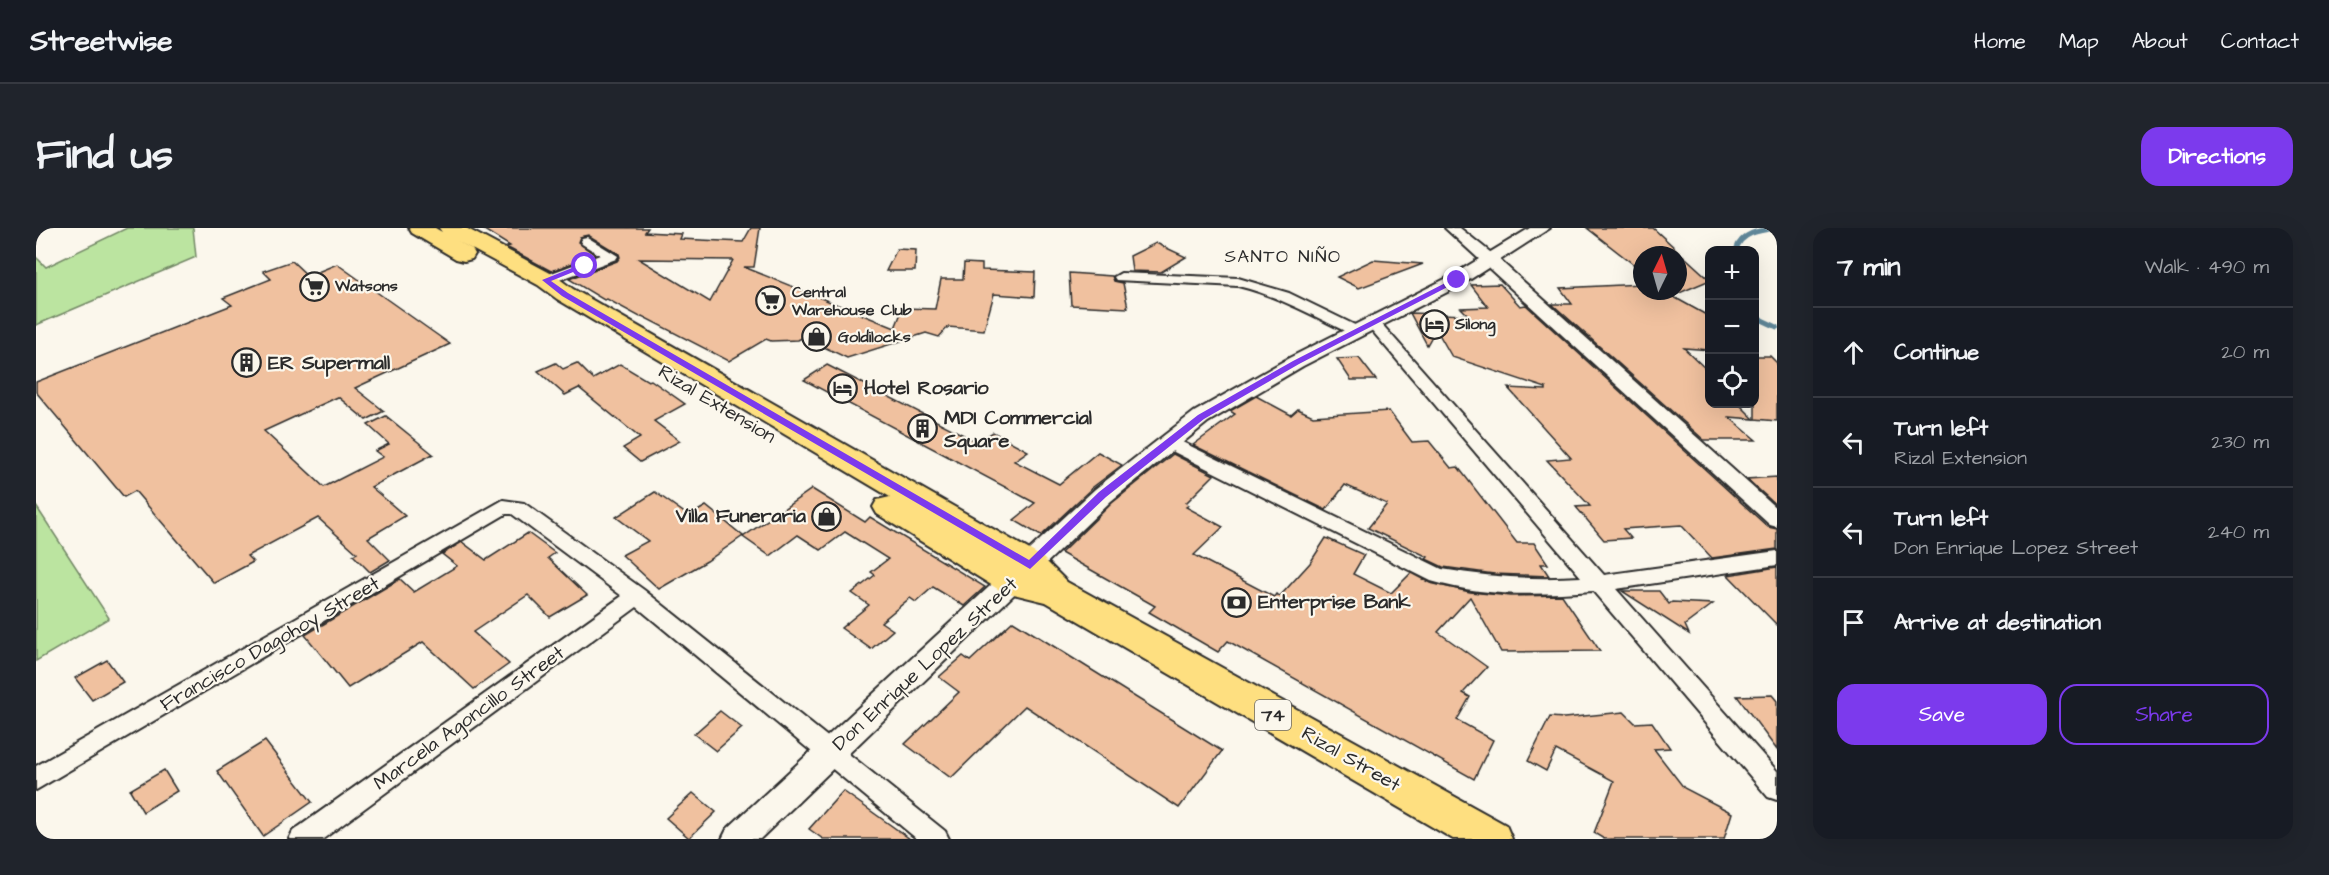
<!DOCTYPE html>
<html lang="en">
<head>
<meta charset="utf-8">
<style>
  body { margin:0; font-family:"Architects Daughter",sans-serif; background:#20242c; color:#f1f3f6 }
  .controls { position:absolute; right:18px; top:18px; display:grid; overflow:hidden; border-radius:12px; box-shadow:0 6px 24px #0002 }
  .controls button { width:54px; height:54px; display:grid; place-items:center; padding:0; border:0; border-bottom:2px solid #363941; background:#171b24; color:#f1f3f6; font:30px sans-serif }
  .compass { position:absolute; left:1597px; top:18px; width:54px; height:54px; border-radius:50%; background:#171b24; box-shadow:0 6px 24px #0002; rotate:5deg }
  .stop { position:absolute; width:18px; height:18px; margin:-14px; border:4px solid #7c3aed; border-radius:50%; background:#fff }
  .stop.end { background:#7c3aed; border-color:#fff; box-shadow:0 2px 6px #0008 }
  .list { margin:0; padding:0; list-style:none }
  h2 { display:flex; justify-content:space-between; align-items:center; height:78px; margin:0; padding:0 24px; font-size:26px }
  h2 small { font-size:20px; font-weight:400; color:#9ea1a6 }
  .list li { display:grid; grid-template-columns:39px 1fr auto; gap:18px; align-items:center; box-sizing:border-box; height:90px; padding:0 24px; border-top:2px solid #363941 }
  .list b { display:block; font-size:22px; white-space:nowrap }
  .list p { margin:0; font-size:20px; white-space:nowrap; color:#9ea1a6 }
  .list em { font-size:20px; font-style:normal; color:#9ea1a6 }
  .actions { display:flex; gap:12px; padding:18px 24px }
  .actions a { flex:1; padding:14px 0; border:2px solid #7c3aed; border-radius:18px; text-align:center; font-size:21px; color:#7c3aed }
  .actions .main { background:#7c3aed; color:#fff }
  .icon { flex:none; width:33px; height:33px; fill:none; stroke:currentColor; stroke-width:2; stroke-linecap:round; stroke-linejoin:round }
  .map { position:relative; flex:none; width:1741px; height:611px; overflow:hidden; border-radius:18px }
  header { display:flex; align-items:center; gap:36px; box-sizing:border-box; height:84px; padding:0 30px; background:#171b24; border-bottom:2px solid #363941 }
  header strong { font-size:28px }
  nav { display:flex; gap:33px; margin-inline-start:auto; font-size:21px }
  .intro { display:flex; align-items:center; justify-content:space-between; box-sizing:border-box; height:144px; padding:0 36px }
  h1 { margin:0; font-size:42px }
  .button { padding:15px 27px; border-radius:18px; background:#7c3aed; color:#fff; font-size:21px; font-weight:700 }
  main { display:flex; gap:36px; padding:0 36px }
  aside { flex:1; background:#171b24; border-radius:18px; box-shadow:0 6px 24px #0002 }
  .map>svg:first-child { display:block }
  .green { fill:#bbe4a0; stroke:#738866; stroke-width:1.5 }
  .lines { fill:none; stroke-linecap:round; stroke-linejoin:round }
  .stream { stroke:#5f8698; stroke-width:5 }
  .building { fill:#f0c19f; stroke:#2b2b2b; stroke-width:1.5; fill-rule:evenodd }
  .minor-casing { stroke:#2b2b2b; stroke-width:4 }
  .tertiary-casing { stroke:#2b2b2b; stroke-width:4 }
  .primary-casing { stroke:#2b2b2b; stroke-width:4 }
  .minor { fill:#fbf7ec; fill-rule:evenodd }
  .tertiary { fill:#fbf7ec; fill-rule:evenodd }
  .primary { fill:#fedf80; fill-rule:evenodd }
  .route { fill:#7c3aed }
  .labels { text-anchor:middle; dominant-baseline:central; stroke-width:4.5; stroke-linejoin:round; paint-order:stroke }
  .far-poi-label { font-size:16px; font-weight:bold; fill:#2b2b2b; stroke:#fbf7ec; text-anchor:start }
  .far-neighbourhood-label { font-size:18px; letter-spacing:1.5px; fill:#2b2b2b; stroke:#fbf7ec }
  .shield { fill:#fbf7ec; stroke:#696865; stroke-width:1.5 }
  .shield-label { font-size:18px; font-weight:bold; fill:#2b2b2b }
  .poi-label { font-size:20px; font-weight:bold; fill:#2b2b2b; stroke:#fbf7ec; text-anchor:start }
  .street-label { font-size:20px; fill:#2b2b2b; stroke:#fbf7ec }
</style>
</head>
<body>
<header>
<strong>Streetwise</strong>
<nav><a>Home</a><a>Map</a><a>About</a><a>Contact</a></nav>
</header>
<div class="intro"><h1>Find us</h1><a class="button">Directions</a></div>
<main>
<div class="map">
<svg width="1741" height="611" viewBox="0 0 1741 611">
  <rect width="100%" height="100%" fill="#fbf7ec"/>
  <filter id="ink" filterUnits="userSpaceOnUse"><feTurbulence type="fractalNoise" baseFrequency=".0167" numOctaves="2"/><feDisplacementMap in="SourceGraphic" scale="12" xChannelSelector="R" yChannelSelector="G"/><feConvolveMatrix kernelMatrix="1 2 1 2 8 2 1 2 1" color-interpolation-filters="sRGB"/></filter>
  <g filter="url(#ink)">
    <g class="green">
      <path d="M91,0H157L160,29L0,97V29L10,39Z"/>
      <path d="M0,278L73,390L0,433Z"/>
    </g>
    <g class="lines">
      <g class="stream">
        <path d="M1700,22C1705,4 1725,2 1741,0"/>
        <path d="M1718,84L1726,92L1741,99"/>
      </g>
    </g>
    <g class="building">
      <path d="M445,0H612L609,4L646,6L644,11L707,14L715,0H724L718,39H708L859,100L867,80L899,81L905,51H927L928,35L946,36V42L999,44L998,69L958,66L948,102L912,99L903,109L890,105L811,130L767,109L762,112L735,113L730,111L693,133L606,88L604,89L571,71L568,72L533,51L581,33L584,29L583,26L552,7L544,9L542,14L559,27L515,43L474,21L471,19L474,18ZM603,31L697,32L674,74Z"/>
      <path d="M1551,0H1617L1674,52L1636,68L1674,89V122L1648,120L1674,145V176H1703L1718,191L1693,189L1720,212H1668L1516,76H1536L1524,60L1606,56V63H1642V27H1606V43Z"/>
      <path d="M1120,15L1150,29L1125,44L1096,43L1094,28Z"/>
      <path d="M861,21L880,22L879,43H850Z"/>
      <path d="M1337,32L1387,36L1323,60L1301,49Z"/>
      <path d="M256,33L272,48L301,36L414,116L319,160L348,183L330,192L302,169L228,203L288,259L347,229L339,223L353,216L332,197L350,188L397,226L335,259L369,288L332,310L354,332L334,344L317,327L321,325L282,290L211,328L217,334L178,355L99,263L88,269L0,164V154L196,77L187,70L235,51L227,43Z"/>
      <path d="M1033,45L1076,48L1078,53L1087,55L1092,80L1035,77Z"/>
      <path d="M1464,56L1484,78L1490,77L1732,299L1741,301V321L1676,330L1645,297L1587,301L1595,310L1568,312L1540,279L1554,278L1511,232L1535,230L1472,160L1510,162V160L1416,129L1400,101L1391,117L1374,85L1432,87L1425,80L1452,79L1435,57Z"/>
      <path d="M1719,128H1734L1741,135V193L1719,191Z"/>
      <path d="M1323,130L1340,152H1315L1301,131Z"/>
      <path d="M520,135L527,141L541,135L557,151L584,136L612,153L615,152L649,176L618,193L644,213L604,234L587,220L604,210L543,160L529,167L502,143Z"/>
      <path d="M791,137L941,214L957,204L992,223L978,233L1023,256L1062,224L1086,237L1057,259L1005,308L978,292L999,275L768,152Z"/>
      <path d="M1220,168L1255,187L1262,181L1277,188L1353,183L1376,214L1393,213L1415,240L1422,239L1481,315H1498L1512,336H1505L1513,348L1458,346L1407,339L1390,331L1392,329L1332,300L1351,276L1309,257L1290,282L1157,217L1199,186L1194,183Z"/>
      <path d="M1137,226L1178,247L1150,275L1153,277L1150,279L1187,299L1158,327L1238,369L1240,366L1244,368L1274,335L1290,310L1328,327L1317,346L1355,365L1375,345L1394,355L1434,364L1475,368L1526,367L1564,423L1465,424L1434,369L1402,404L1451,439L1427,465L1434,469L1421,492L1457,512L1438,551L1192,413L1182,424L1113,384L1119,378L1025,325L1076,275Z"/>
      <path d="M1741,249V278L1711,251Z"/>
      <path d="M776,261L829,294L834,289L949,359L928,378L897,359L880,374L874,370L845,394L857,402L835,421L805,400L833,377L816,365L839,347L835,344L852,331L809,304L785,322L762,307L734,328L707,309Z"/>
      <path d="M619,264L653,288L670,278L707,308L671,333L623,361L586,327L612,313L580,289Z"/>
      <path d="M492,305L519,325L512,330L551,367L514,389L492,367L437,404L473,436L438,461L387,414L312,460L269,407L364,351L378,364L421,338L406,326L426,314L450,332Z"/>
      <path d="M1741,339V397L1692,347Z"/>
      <path d="M1586,363H1623L1633,376L1636,374L1677,376L1649,397L1653,406Z"/>
      <path d="M977,393L1186,523L1143,580L989,478L915,550L869,516L923,464L903,449L927,428L934,433Z"/>
      <path d="M71,432L87,454L56,472L39,450Z"/>
      <path d="M1736,467L1741,473V522L1701,468Z"/>
      <path d="M684,483L706,500L680,523L658,506Z"/>
      <path d="M1588,484L1599,495L1616,494L1634,520L1618,521L1648,560L1696,585L1688,611H1568L1558,605L1578,553L1520,522L1510,543L1492,533L1514,489L1528,490Z"/>
      <path d="M229,513L276,574L227,608L181,543Z"/>
      <path d="M128,542L141,563L107,584L94,562Z"/>
      <path d="M807,563L874,611H787L773,601Z"/>
      <path d="M657,565L680,584L653,610L630,590Z"/>
    </g>
    <g class="lines">
      <defs>
        <g id="minor">
          <path d="M1409,0H1424L1459,28L1741,281V299L1734,297Z"/>
          <path d="M551,9L582,28L580,31L515,55H505L503,52L505,49L564,27L546,16L544,13L546,10Z"/>
          <path d="M1085,45L1202,50L1253,65L1327,101L1330,104L1322,109L1317,107C1279,89 1243,68 1202,58L1080,52L1078,49Z"/>
          <path d="M1338,91L1343,93L1568,347L1741,323V337L1580,361L1741,543V572L1732,569L1557,363C1504,367 1446,369 1395,353L1126,218L1123,214L1126,210H1138L1406,341C1452,349 1498,352 1545,349L1333,99L1330,96Z"/>
          <path d="M467,272L488,275L608,362L909,603L913,611H881L601,379L287,611H253L257,603L586,368L476,286H470L0,562V538Z"/>
        </g>
        <path id="tertiary" d="M1494,0H1514L1427,56L1267,138L1172,194L1075,273L724,611H686L691,601L1059,261L1158,184L1253,130L1415,48Z"/>
        <path id="primary" d="M373,0H399L406,4L403,0H430L518,47L537,61L1006,329L1031,354L1470,597L1476,611H1417L1010,374L965,363L841,286L837,279L841,272L854,269L521,71L502,57L421,13L436,21L439,26L436,31L428,33L420,31L376,5Z"/>
      </defs>
      <use href="#minor" class="minor-casing"/>
      <use href="#tertiary" class="tertiary-casing"/>
      <use href="#primary" class="primary-casing"/>
      <use href="#minor" class="minor"/>
      <use href="#tertiary" class="tertiary"/>
      <use href="#primary" class="primary"/>
    </g>
  </g>
  <path class="route" d="M546,36L552,38L515,53L532,65L993,332L1063,264L1162,187L1257,133L1419,50L1425,52L1263,136L1168,191L1070,269L994,341L526,68L506,52Z"/>
  <defs>
    <symbol id="supermarket-ring" viewBox="-11 -11 22 22"><circle r="9.5" fill="#fbf7ec" stroke="#2b2b2b" stroke-width="1.5"/><path d="M-6-5.5h2.5l.6 2H6L4.5 2H-2.5L-4.4-4H-6ZM-1.5 3.2a1.3 1.3 0 1 0 .1 0ZM3 3.2a1.3 1.3 0 1 0 .1 0Z" fill="#2b2b2b"/></symbol>
    <symbol id="hotel-ring" viewBox="-11 -11 22 22"><circle r="9.5" fill="#fbf7ec" stroke="#2b2b2b" stroke-width="1.5"/><path d="M-6-4.5h1.5V1H6V5H4.5V3h-9V5H-6ZM-4 0a1.8 1.8 0 1 1 3.6 0ZM.5 0V-2.5h3Q6-2.5 6 0Z" fill="#2b2b2b"/></symbol>
    <symbol id="shop-ring" viewBox="-11 -11 22 22"><circle r="9.5" fill="#fbf7ec" stroke="#2b2b2b" stroke-width="1.5"/><path d="M-5-2.5h2.3a2.7 3.5 0 0 1 5.4 0H5L5.5 6h-11ZM-1.5-2.5h3a1.5 2.3 0 0 0-3 0Z" fill="#2b2b2b"/></symbol>
    <symbol id="building-ring" viewBox="-11 -11 22 22"><circle r="9.5" fill="#fbf7ec" stroke="#2b2b2b" stroke-width="1.5"/><path d="M-4-6H4V6H1V3H-1V6H-4ZM-2.5-4.3h1.7v1.8h-1.7ZM.8-4.3h1.7v1.8H.8ZM-2.5-1h1.7V.8h-1.7ZM.8-1h1.7V.8H.8Z" fill="#2b2b2b"/></symbol>
    <symbol id="bank-ring" viewBox="-11 -11 22 22"><circle r="9.5" fill="#fbf7ec" stroke="#2b2b2b" stroke-width="1.5"/><path d="M-6-4H6V4H-6ZM0-2.3a2.3 2.3 0 1 0 0 4.6a2.3 2.3 0 1 0 0-4.6Z" fill="#2b2b2b"/></symbol>
  </defs>
  <g fill-rule="evenodd">
    <use href="#supermarket-ring" x="262" y="42" width="33" height="33"/>
    <use href="#supermarket-ring" x="718" y="56" width="33" height="33"/>
    <use href="#hotel-ring" x="1382" y="80" width="33" height="33"/>
    <use href="#shop-ring" x="764" y="92" width="33" height="33"/>
    <use href="#building-ring" x="194" y="118" width="33" height="33"/>
    <use href="#hotel-ring" x="790" y="144" width="33" height="33"/>
    <use href="#building-ring" x="870" y="184" width="33" height="33"/>
    <use href="#shop-ring" x="774" y="272" width="33" height="33"/>
    <use href="#bank-ring" x="1184" y="358" width="33" height="33"/>
  </g>
  <g class="labels">
    <g class="far-poi-label">
      <text x="299" y="58">Watsons</text>
      <text x="756" y="64">Central<tspan x="756" dy="18">Warehouse Club</tspan></text>
      <text x="1419" y="96">Silong</text>
      <text x="802" y="109">Goldilocks</text>
    </g>
    <g class="far-neighbourhood-label">
      <text x="1247" y="28">SANTO NIÑO</text>
    </g>
    <rect class="shield" x="1219" y="472" width="36" height="30" rx="4.5"/>
    <g class="shield-label">
      <text x="1237" y="487">74</text>
    </g>
    <g class="poi-label">
      <text x="232" y="135">ER Supermall</text>
      <text x="828" y="160">Hotel Rosario</text>
      <text x="908" y="190">MDI Commercial<tspan x="908" dy="23">Square</tspan></text>
      <text x="770" y="288" text-anchor="end">Villa Funeraria</text>
      <text x="1222" y="374">Enterprise Bank</text>
    </g>
    <g class="street-label">
      <text transform="translate(681 176) rotate(31)">Rizal Extension</text>
      <text transform="translate(234 416) rotate(-30)">Francisco Dagohoy Street</text>
      <text transform="translate(889 436) rotate(-43)">Don Enrique Lopez Street</text>
      <text transform="translate(433 490) rotate(-36)">Marcela Agoncillo Street</text>
      <text transform="translate(1315 531) rotate(30)">Rizal Street</text>
    </g>
  </g>
</svg>
<div class="controls">
<button>+</button>
<button>−</button>
<button><svg class="icon" aria-label="locate" viewBox="0 0 24 24"><circle cx="12" cy="12" r="6"/><path d="M12 2v4M12 18v4M2 12h4M18 12h4"/></svg></button>
</div>
<svg class="compass" viewBox="-18 -18 36 36"><path d="M0-13l5 13h-10z" fill="#e53935"/><path d="M0 13l5-13h-10z" fill="#9ea1a6"/></svg>
<div class="stop" style="left:549px;top:38px"></div>
<div class="stop end" style="left:1421px;top:52px"></div>
</div>
<aside>
<h2>7 min<small>Walk · 490 m</small></h2>
<ul class="list">
<li><svg class="icon" aria-label="ahead" viewBox="0 0 24 24"><path d="M12 20V5M6 11l6-6 6 6"/></svg><div><b>Continue</b></div><em>20 m</em></li>
<li><svg class="icon" aria-label="left" viewBox="0 0 24 24"><path d="M17 20v-9H6M10 6l-5 5 5 5"/></svg><div><b>Turn left</b><p>Rizal Extension</p></div><em>230 m</em></li>
<li><svg class="icon" aria-label="left" viewBox="0 0 24 24"><path d="M17 20v-9H6M10 6l-5 5 5 5"/></svg><div><b>Turn left</b><p>Don Enrique Lopez Street</p></div><em>240 m</em></li>
<li><svg class="icon" aria-label="arrive" viewBox="0 0 24 24"><path d="M6 21V4h12l-3 4 3 4H6"/></svg><div><b>Arrive at destination</b></div></li>
</ul>
<div class="actions"><a class="main">Save</a><a>Share</a></div>
</aside>
</main>
</body>
</html>
